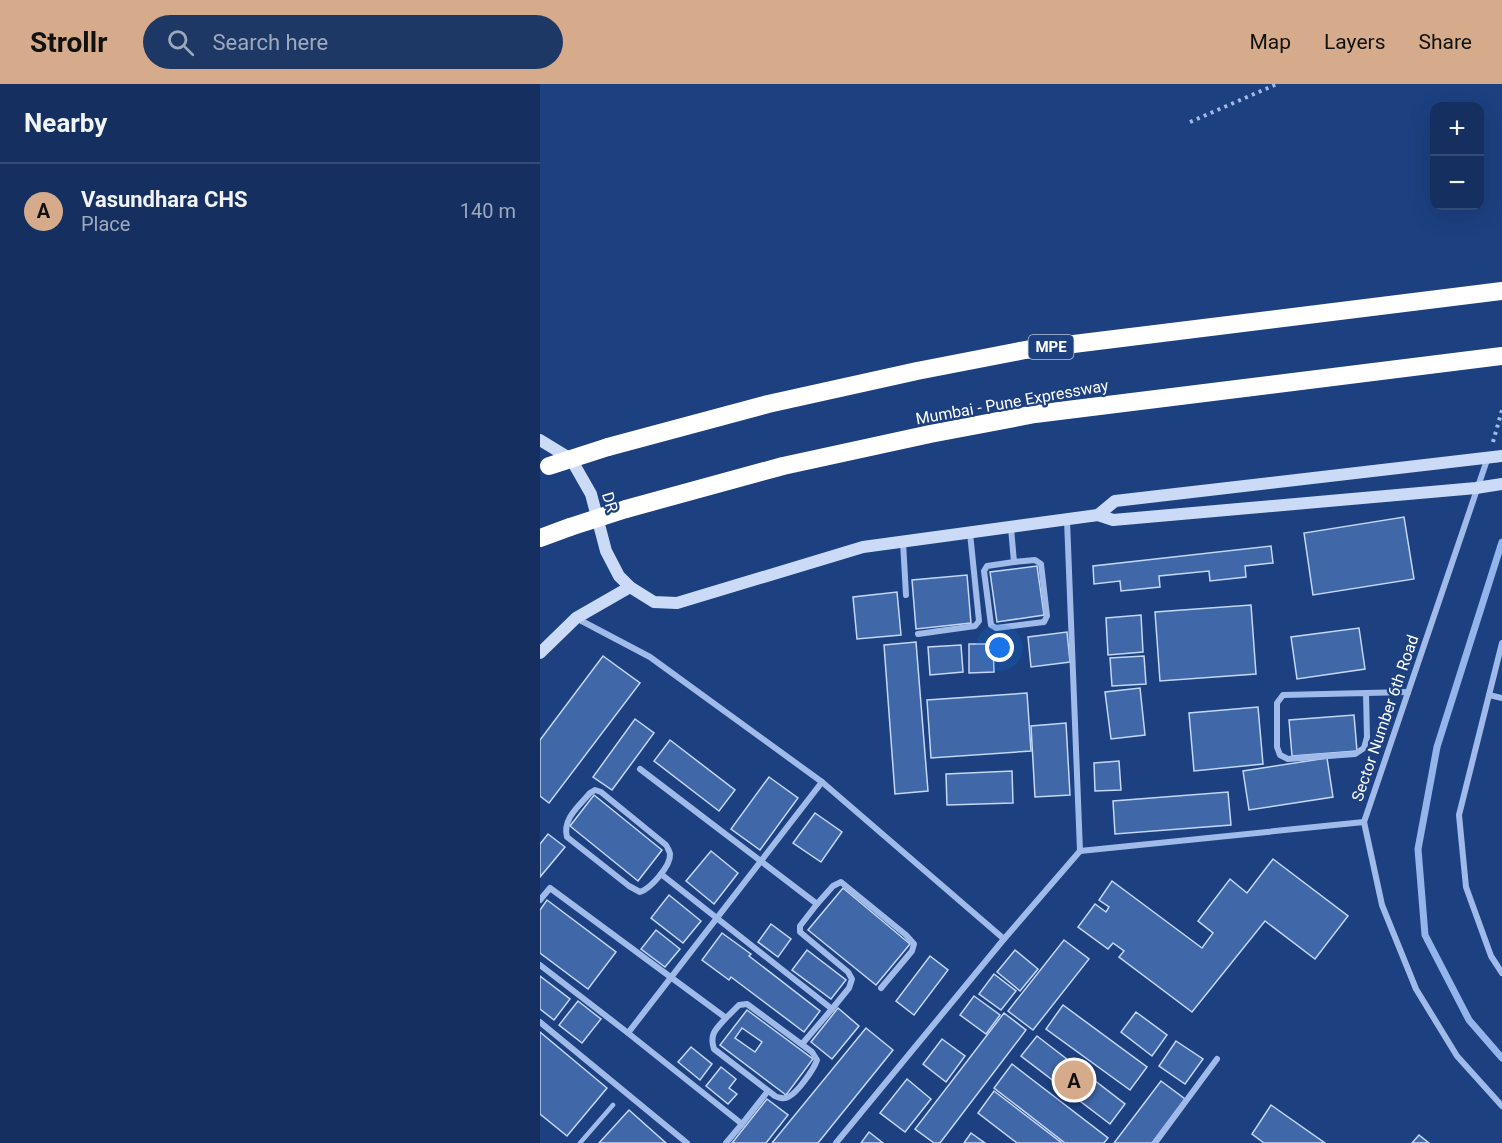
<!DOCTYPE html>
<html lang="en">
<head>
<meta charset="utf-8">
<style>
  body { margin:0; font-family:Roboto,sans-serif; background:#1e3866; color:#f1f3f6 }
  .controls { position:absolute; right:18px; top:18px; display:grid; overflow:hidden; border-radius:12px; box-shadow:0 6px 24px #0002 }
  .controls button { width:54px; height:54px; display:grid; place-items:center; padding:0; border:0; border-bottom:2px solid #344b75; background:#153060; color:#f1f3f6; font:30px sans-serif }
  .you { position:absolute; left:460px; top:564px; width:21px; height:21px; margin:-15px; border:4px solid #fff; border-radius:50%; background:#1a73e8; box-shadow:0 0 0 9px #1a73e833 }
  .badge { display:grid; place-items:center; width:39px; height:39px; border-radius:50%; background:#d6ab8b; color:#111; font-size:20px; font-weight:700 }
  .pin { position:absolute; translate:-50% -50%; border:3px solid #fff; box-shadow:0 2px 6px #0006 }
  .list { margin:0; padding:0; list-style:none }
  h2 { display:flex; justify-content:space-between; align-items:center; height:78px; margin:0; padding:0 24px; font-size:26px }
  h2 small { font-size:20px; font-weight:400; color:#9da9bd }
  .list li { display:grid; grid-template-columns:39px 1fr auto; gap:18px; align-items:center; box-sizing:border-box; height:96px; padding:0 24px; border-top:2px solid #344b75 }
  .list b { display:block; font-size:22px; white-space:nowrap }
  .list p { margin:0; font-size:20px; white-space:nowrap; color:#9da9bd }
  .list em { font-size:20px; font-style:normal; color:#9da9bd }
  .icon { flex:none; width:33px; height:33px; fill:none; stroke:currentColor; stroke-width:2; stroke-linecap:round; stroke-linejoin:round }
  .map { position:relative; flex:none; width:962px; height:1059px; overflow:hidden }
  header { display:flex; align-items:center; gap:36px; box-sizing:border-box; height:84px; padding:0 30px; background:#d6ab8b; color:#111 }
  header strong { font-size:28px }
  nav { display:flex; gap:33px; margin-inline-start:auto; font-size:21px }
  .search { width:420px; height:54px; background:#1e3866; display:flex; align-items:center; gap:15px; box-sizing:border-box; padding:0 21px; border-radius:33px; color:#9da9bd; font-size:22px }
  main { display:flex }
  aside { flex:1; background:#153060 }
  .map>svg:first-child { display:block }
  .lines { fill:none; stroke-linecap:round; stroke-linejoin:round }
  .stream { stroke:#93b5eb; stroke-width:7 }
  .building { fill:#4067a8; stroke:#c4d7f7; stroke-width:1.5; fill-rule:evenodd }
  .path { stroke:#a0bbe9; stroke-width:4; stroke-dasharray:3 4.5; stroke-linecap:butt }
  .lane { stroke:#a0bbe9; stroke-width:4.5 }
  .street { stroke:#a0bbe9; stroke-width:6 }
  .secondary { stroke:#cbdbf7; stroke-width:12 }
  .highway { stroke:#fff; stroke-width:18 }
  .highway-bridge { stroke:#fff; stroke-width:18 }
  .labels { text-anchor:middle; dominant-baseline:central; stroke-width:4.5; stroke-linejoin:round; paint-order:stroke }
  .shield { fill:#1c4080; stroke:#bbc6d9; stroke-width:1.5 }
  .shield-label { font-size:15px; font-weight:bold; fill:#fff }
  .street-label { font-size:16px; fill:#fff; stroke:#1c4080 }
</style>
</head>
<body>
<header>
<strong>Strollr</strong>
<div class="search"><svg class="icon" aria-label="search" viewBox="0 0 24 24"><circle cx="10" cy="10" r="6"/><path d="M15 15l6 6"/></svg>Search here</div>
<nav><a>Map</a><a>Layers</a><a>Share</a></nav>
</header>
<main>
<aside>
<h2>Nearby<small></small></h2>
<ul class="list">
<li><span class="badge">A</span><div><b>Vasundhara CHS</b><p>Place</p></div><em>140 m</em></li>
</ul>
</aside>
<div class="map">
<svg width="962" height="1059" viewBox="0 0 962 1059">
  <rect width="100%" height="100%" fill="#1c4080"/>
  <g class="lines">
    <path class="stream" d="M962,458L897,663L878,765L885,851L929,936L962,974"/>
  </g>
  <g class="building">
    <path d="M864,433L874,495L773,511L764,449Z"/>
    <path d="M731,462L733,479L705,482L706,493L670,497L669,487L619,492L620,503L581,507L580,497L554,500L553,482Z"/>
    <path d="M497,482L504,531L457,538L450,488Z"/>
    <path d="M427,491L431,539L376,545L372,496Z"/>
    <path d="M357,508L361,551L317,555L313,513Z"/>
    <path d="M711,521L716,590L620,597L615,528Z"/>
    <path d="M601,531L603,568L568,571L566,534Z"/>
    <path d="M819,544L825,585L757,595L751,553Z"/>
    <path d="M527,548L530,578L491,583L488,553Z"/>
    <path d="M376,558L388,707L355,710L344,561Z"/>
    <path d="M429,560H453L454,588L429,589Z"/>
    <path d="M421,561L423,588L390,591L388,563Z"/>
    <path d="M63,572L100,599L9,719L0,712V656Z"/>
    <path d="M604,572L606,600L572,602L570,574Z"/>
    <path d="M600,604L605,651L571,655L565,608Z"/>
    <path d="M487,609L491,667L391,674L387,616Z"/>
    <path d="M718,623L723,680L654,687L649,629Z"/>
    <path d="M814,631L817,667L752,672L749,636Z"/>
    <path d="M95,635L114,649L72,706L53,693Z"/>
    <path d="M526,639L530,711L495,713L491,642Z"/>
    <path d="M130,656L195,706L179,727L114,677Z"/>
    <path d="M787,674L793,713L709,726L703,687Z"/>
    <path d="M579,677L581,706L555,707L554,679Z"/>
    <path d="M472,687L473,719L407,721L406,690Z"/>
    <path d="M229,693L258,714L220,766L191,745Z"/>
    <path d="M688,708L691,741L575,750L573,717Z"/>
    <path d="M54,711L122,766L98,797L30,742Z"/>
    <path d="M275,729L302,748L281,778L253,759Z"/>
    <path d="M8,750L25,763L0,793V760Z"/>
    <path d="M171,767L198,789L174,820L146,797Z"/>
    <path d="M733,775L808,832L775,875L725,837L652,928L579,873L584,867L573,859L568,865L538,843L555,820L566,828L569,823L559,816L572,797L662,864L673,849L658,837L690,795L707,809Z"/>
    <path d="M303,804L370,860L336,901L268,846Z"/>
    <path d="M129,811L161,837L143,859L111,834Z"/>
    <path d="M7,816L76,868L48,905L0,869V826Z"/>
    <path d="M231,840L251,855L238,873L218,858Z"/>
    <path d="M116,846L140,865L125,883L101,865Z"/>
    <path d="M182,849L211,870L209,872L280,927L264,948L191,893L189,896L162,876Z"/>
    <path d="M524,856L549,875L493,946L468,927Z"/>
    <path d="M267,866L306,896L291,915L252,886Z"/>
    <path d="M475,866L498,885L480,907L457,888Z"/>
    <path d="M390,872L408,886L374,931L356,917Z"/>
    <path d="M454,890L476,907L461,926L439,910Z"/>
    <path d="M0,892L30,915L14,936L0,925Z"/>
    <path d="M434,912L460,931L446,950L420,931Z"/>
    <path d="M38,917L61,935L42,959L19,941Z"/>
    <path d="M523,921L607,983L590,1006L506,945Z"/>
    <path d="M298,924L319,942L292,975L271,958Z"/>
    <path d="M207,926L273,975L246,1011L180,961ZM202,944L222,958L215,968L195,954Z"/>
    <path d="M596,928L627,951L612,972L581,948Z"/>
    <path d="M464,929L486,946L400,1059H394L375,1045Z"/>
    <path d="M326,944L353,966L278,1059H232Z"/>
    <path d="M0,948L67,1004L27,1052L0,1030Z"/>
    <path d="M497,952L585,1020L570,1040L481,972Z"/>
    <path d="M402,955L425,972L406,998L383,980Z"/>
    <path d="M636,957L663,975L645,1000L619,982Z"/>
    <path d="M151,963L172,980L160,996L138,978Z"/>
    <path d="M472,980L568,1054L564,1059H525L454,1004Z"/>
    <path d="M181,983L196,995L189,1004L197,1010L188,1020L166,1002Z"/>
    <path d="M367,995L391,1015L365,1048L340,1029Z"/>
    <path d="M621,997L645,1015L612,1059H574Z"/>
    <path d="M454,1007L522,1059H477L438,1029Z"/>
    <path d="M227,1015L248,1031L226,1059H192Z"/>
    <path d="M731,1021L785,1059H724L712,1050Z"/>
    <path d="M89,1026L126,1059H59Z"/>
    <path d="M329,1048L343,1059H321Z"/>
    <path d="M431,1049L445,1059H424Z"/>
    <path d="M879,1051L889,1059H872Z"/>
  </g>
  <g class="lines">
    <g class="path">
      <path d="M650,38L737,0"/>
      <path d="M953,358L962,326"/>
    </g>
    <path class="lane" d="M40,1059L73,1021"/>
    <g class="street">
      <path d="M948,373L824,738L842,821L876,905L917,972L962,1022"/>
      <path d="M527,436L540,767"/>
      <path d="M471,444L474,478L495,476L501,480L507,532L504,538L456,544L451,541L444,487L447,482L474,478"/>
      <path d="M363,458L366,511"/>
      <path d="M36,534L110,573L282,698L464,855"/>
      <path d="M378,550L435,542L439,537L430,449"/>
      <path d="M962,559L919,731L926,803L951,872L962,889"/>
      <path d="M826,609L827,653L824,664L815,670L748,675L740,671L737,663V619L743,611L826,609L868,608"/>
      <path d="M949,611L962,614"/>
      <path d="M100,685L277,820L293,802L301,798L366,851L374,860L372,867L341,904"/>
      <path d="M55,706L61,708L126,761C127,762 130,769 130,770C131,782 110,805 100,808L89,802L27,753C22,735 39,722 50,709Z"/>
      <path d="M121,790L292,925L262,960"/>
      <path d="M0,816L10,804L186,934C176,945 169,950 174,965L235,1012C236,1013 244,1015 245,1014C255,1013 274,985 277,976L272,968L207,920L199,921L186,934"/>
      <path d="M277,820L260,842V848L308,888L312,895L309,904L292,925"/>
      <path d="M0,881L88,949L282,698"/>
      <path d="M0,938L147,1059"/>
      <path d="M88,949L202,1040L228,1007"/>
      <path d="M186,1059L202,1040"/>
      <path d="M296,1059L464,855L540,767L824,738"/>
      <path d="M615,1059L677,975"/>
    </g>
    <g class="secondary">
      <path d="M0,356L31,375L51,410L66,467L79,492L90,503L114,518L137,519L323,463L558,431L573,436L936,404L962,400"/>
      <path d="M558,431L575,417L962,372"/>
      <path d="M0,569L36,534L90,503"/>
    </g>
    <g class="highway">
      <path d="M68,363L228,320L377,287L485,266L962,207"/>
      <path d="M86,425L243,382L390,350L495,330L962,272"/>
      <path d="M0,454L30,443"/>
    </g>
    <g class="highway-bridge">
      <path d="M9,382L68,363"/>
      <path d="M30,443L86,425"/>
    </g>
  </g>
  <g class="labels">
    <rect class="shield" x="488.5" y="251" width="45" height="24" rx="4.5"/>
    <g class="shield-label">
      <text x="511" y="263">MPE</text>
    </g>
    <g class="street-label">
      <text transform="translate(472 318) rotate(-10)">Mumbai - Pune Expressway</text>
      <text transform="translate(70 418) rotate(73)">DR</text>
      <text transform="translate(845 634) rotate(-71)">Sector Number 6th Road</text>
    </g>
  </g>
</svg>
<div class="controls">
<button>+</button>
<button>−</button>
</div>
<div class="you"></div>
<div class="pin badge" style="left:534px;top:996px">A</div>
</div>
</main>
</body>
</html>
